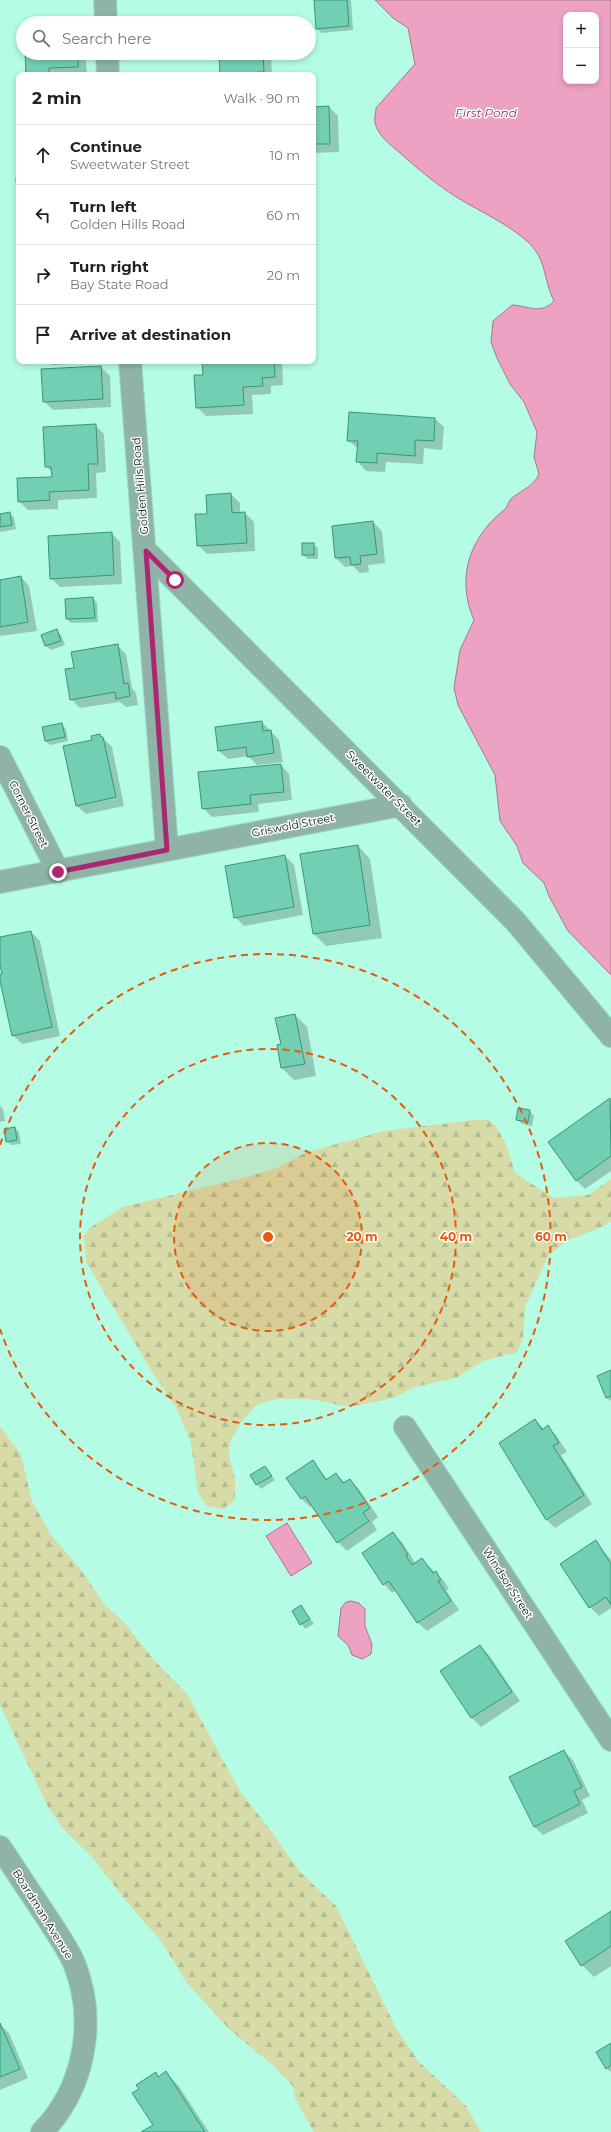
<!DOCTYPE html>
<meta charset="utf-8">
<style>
:root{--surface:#fff;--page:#f2f2f2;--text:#222;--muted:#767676;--line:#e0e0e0}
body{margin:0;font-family:Montserrat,sans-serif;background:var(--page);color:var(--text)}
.controls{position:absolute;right:12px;top:12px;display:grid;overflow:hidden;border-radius:8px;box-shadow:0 2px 6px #0003}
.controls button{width:36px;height:36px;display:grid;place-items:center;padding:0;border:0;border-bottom:1px solid var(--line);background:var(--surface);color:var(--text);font:20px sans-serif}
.stop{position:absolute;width:12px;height:12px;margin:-9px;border:3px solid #ab2770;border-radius:50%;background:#fff}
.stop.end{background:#ab2770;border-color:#fff;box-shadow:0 1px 4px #0008}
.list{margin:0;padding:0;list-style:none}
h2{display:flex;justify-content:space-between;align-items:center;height:52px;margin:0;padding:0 16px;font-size:17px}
h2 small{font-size:13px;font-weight:400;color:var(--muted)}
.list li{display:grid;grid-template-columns:26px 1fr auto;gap:12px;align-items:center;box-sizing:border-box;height:60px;padding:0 16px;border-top:1px solid var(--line)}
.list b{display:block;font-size:15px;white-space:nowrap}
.list p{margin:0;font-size:13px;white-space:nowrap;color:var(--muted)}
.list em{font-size:13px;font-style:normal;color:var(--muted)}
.icon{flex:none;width:22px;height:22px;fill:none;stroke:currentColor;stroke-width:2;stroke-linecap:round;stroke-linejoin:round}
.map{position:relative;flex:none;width:611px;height:2132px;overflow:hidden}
.search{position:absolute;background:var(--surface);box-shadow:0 2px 6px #0003;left:16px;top:16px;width:300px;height:44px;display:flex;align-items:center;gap:10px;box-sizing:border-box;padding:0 14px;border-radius:22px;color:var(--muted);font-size:15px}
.panel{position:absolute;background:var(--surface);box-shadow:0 2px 6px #0003;left:16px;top:72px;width:300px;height:292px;border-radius:8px}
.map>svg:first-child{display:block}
.forest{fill:url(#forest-firs)}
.water{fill:#eda2c3;stroke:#a6788d;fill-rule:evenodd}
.shadow{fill:#0003}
.building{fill:#73cfb3;stroke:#35967c}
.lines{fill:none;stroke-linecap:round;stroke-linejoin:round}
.minor-casing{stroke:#97d7c2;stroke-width:24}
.minor{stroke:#8fb4a7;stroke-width:22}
.route{stroke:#ab2770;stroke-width:5}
.ring{fill:none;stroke:#e8590c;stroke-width:2;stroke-dasharray:7 5}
.labels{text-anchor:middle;stroke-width:3;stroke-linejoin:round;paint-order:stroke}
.street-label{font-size:11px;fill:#001710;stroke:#fff}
.water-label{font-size:12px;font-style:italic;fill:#89325e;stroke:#fff}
.centre{fill:#e8590c;stroke:#fff;stroke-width:2}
.ring-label{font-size:12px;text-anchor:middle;font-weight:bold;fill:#e8590c;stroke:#fff;stroke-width:3;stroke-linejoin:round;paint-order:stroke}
</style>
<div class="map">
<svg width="611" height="2132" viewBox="0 0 611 2132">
<defs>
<pattern id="forest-firs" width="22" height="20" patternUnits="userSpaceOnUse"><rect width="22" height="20" fill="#d7dba8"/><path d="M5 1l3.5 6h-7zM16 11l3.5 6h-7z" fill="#b7bb90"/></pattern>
</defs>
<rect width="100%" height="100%" fill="#b4fce4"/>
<g class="forest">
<path d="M473,1120h16l6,5 11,19 9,29 32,21 7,4 34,-3 23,-16v42l-7,5 -38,15 -18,15 -23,51 -2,31 -6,14 -34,9 -27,17 -41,9 -22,11 -33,7 -16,1 -34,-7h-33l-19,5 -17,18 -11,20 -1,14 6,22v22l-12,9 -16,-3 -9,-13 -7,-50 -16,-38 -21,-30 -68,-113 -2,-26 4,-7 35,-22 128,-31 26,-8 30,-16 77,-21z"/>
<path d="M0,1426l21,29 11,46 19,34 27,31 27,39 19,17 30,38 33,34 54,99 31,39 28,40 36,34 60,122 22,33 48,45 15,26h-167l-19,-34 -2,-12 -18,-19 -46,-38 -42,-46 -26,-42 -30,-34 -39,-50 -29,-28 -15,-22 -48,-102z"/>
</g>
<g class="water">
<path d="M375,0h236v975l-43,-44 -19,-35 -5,-13 -21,-20 -6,-17 -17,-25 -5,-46 -37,-70 -4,-17 6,-38 14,-30c-15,-34 -9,-69 16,-97 5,-6 11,-10 16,-15 2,-3 3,-8 6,-10 11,-9 21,-11 27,-24l-5,-17 3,-25 -13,-30 -14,-18 -13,-26 -6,-16 2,-21 19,-16c17,1 29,10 42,-4 -11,-22 -7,-42 -27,-60 -21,-18 -46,-29 -69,-43 -21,-13 -40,-29 -58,-45 -9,-8 -22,-17 -25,-30 -1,-5 1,-11 1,-15l39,-44 -7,-36 -15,-10zM566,15h30v66h-30z"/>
<path d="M287,1523l25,40 -21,13 -25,-40z"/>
<path d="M351,1601l8,2 6,6v17l7,18 -1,10 -9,5 -10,-4 -4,-10 -10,-9 3,-28 5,-6z"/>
</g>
<g class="shadow">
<path d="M315,0h36l2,30 -32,3 -4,-5z"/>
<path d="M26,53h59l2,22h-60z"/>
<path d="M220,53h51l1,22h-50z"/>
<path d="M329,107l9,9 1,36 -26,1v-45z"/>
<path d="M48,361h61v1l-57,3z"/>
<path d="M203,361h79l1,24 -12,1v8l-19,1 1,19 -47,2 -9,-9 7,-31z"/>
<path d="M101,367l9,9 1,31 -58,3 -9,-9z"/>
<path d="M435,419l9,8 -2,23 -18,-2 -1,16 -37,-2 -1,10 -19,-1 -8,-9v-13l-10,-9z"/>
<path d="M95,425l9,9 2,38 -10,1 1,25 -39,2v9l-30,1 -9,-9 34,-23 -1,-6 -6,-6z"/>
<path d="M231,494l9,9v11l5,-1 9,9 1,29 -48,3 -9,-9 10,-30z"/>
<path d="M10,513l4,5 2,11 -16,3v-17z"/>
<path d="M373,522l9,9 3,32 -17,2 1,7 -9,1 -7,-7 -8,1 -9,-9 -3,-31z"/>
<path d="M111,533l9,9 2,42 -62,3 -9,-9z"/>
<path d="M313,544l5,4v11h-10l-5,-4z"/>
<path d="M21,577l8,9 8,45 -37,5v-55z"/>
<path d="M93,598l4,5 1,19 -27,1 -4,-4z"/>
<path d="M56,630l5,5 4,10 -14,5 -5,-4 -4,-11z"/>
<path d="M117,645l9,9 6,34 4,5 2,12 -12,2 -6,-5 -40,6 -9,-9 4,-30z"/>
<path d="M262,722l17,18 4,22 -26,3 -9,-9 -20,3 -9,-8z"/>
<path d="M62,724l4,5 2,12 -18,4 -5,-4z"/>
<path d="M100,735l12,12 12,59 -38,8 -9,-8 16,-66z"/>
<path d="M281,765l8,9 3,26 -34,4 1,8 -47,5 -9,-9z"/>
<path d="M358,846l12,13 12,79 -56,8 -12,-12z"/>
<path d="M285,856l9,9 9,50 -59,11 -9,-9z"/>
<path d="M31,932l9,9 20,95 -38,8 -9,-9 -13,-58 3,-3 -3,-14v-17z"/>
<path d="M295,1015l12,12 9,49 -22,4 -12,-12v-23z"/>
<path d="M609,1099l2,2v70l-26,18 -8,-8 -28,-39z"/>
<path d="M0,1106l3,3 2,12 -5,1z"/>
<path d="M530,1111l4,5 -2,10 -10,-2 -5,-5z"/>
<path d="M15,1128l4,4 2,12 -10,1 -4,-4z"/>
<path d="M611,1371v30l-4,-3 -9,-22z"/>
<path d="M535,1420l9,9 3,-2 9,8 11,17 -6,3 31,49 -37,24 -9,-9z"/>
<path d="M313,1462l15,18 8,-6 9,9 5,-3 9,9 19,28 -6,5 5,8 -30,21 -9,-9 -25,-37 -3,2 -9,-9z"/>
<path d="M265,1467l10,13 -14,9 -4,-5z"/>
<path d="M393,1533l9,9 14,22 6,-4 22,21 5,8 -3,1 13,20 -32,21 -9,-8 -21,-33 -5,3 -8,-9z"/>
<path d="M596,1542l15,18v48l-12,8 -9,-9z"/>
<path d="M301,1606l13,18 -9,5 -12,-18z"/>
<path d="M480,1646l9,9 31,46 -39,26 -9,-9 -30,-46z"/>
<path d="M564,1752l9,8 17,36 -8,4 6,13 -45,22 -9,-9z"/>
<path d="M611,1913v53l-17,11 -12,-12z"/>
<path d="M0,2025l9,8 19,45 -28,12z"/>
<path d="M611,2044v28l-5,-4z"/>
<path d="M166,2073l12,12 31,47h-66l11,-7 -13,-36 15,-15 3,3z"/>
</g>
<g class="building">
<path d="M314,0h33l2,26 -33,3z"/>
<path d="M25,53h53v14l-29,1v7h-23z"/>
<path d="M219,53h44l1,19 -44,2z"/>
<path d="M329,106l1,38h-17v-37z"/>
<path d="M16,178h3v49z"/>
<path d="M202,361h72l1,16 -13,1 1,8 -20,1 1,18 -48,3 -2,-33h9z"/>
<path d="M101,366l2,33 -60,3 -2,-33z"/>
<path d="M349,412l86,6 -1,23 -19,-1v16l-38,-3v10l-21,-1 2,-21h-11z"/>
<path d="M96,424l2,40h-10l1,26 -40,2 1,8 -32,2 -1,-24 35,-1 -1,-10h-6l-2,-40z"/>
<path d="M231,493l1,20 13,-1 2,31 -50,3 -2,-32h12l-1,-19z"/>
<path d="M10,512l2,13 -12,2v-13z"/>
<path d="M373,521l4,33 -17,2 1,8 -10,1 -1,-8 -15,1 -3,-32z"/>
<path d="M112,532l2,43 -64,4 -2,-43z"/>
<rect x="302" y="543" width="12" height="12"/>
<path d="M21,576l7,46 -28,5v-47z"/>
<path d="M93,597l2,21 -29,1 -1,-20z"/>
<path d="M57,629l4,12 -16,5 -4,-11z"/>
<path d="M118,644l6,40 4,-1 2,13 -14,3 -1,-7 -45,8 -5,-31 9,-1 -3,-16z"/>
<path d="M262,721l1,10 8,-1 3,23 -27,4 -1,-10 -28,4 -3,-24z"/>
<path d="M62,723l3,14 -20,4 -3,-14z"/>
<path d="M100,734l1,3h2l13,60 -40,9 -13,-60 29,-6 -1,-4z"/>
<path d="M281,764l3,28 -34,3 1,9 -49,5 -4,-37z"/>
<path d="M358,845l12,80 -57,9 -13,-80z"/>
<path d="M285,855l9,52 -60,11 -9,-52z"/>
<path d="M31,931l21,96 -40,9 -12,-55v-7h2l-2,-9v-28z"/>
<path d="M295,1014l10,50 -24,4 -4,-23 4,-1 -6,-26z"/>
<path d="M610,1098l1,58 -35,25 -28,-39z"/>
<path d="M518,1108l12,2 -2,12 -12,-2z"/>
<path d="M15,1127l2,13 -11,2 -2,-13z"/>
<path d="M611,1370v26l-5,2 -9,-22z"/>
<path d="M535,1419l7,11 6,-5 11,18 -6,3 31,49 -38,25 -47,-77z"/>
<path d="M313,1460l13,20 10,-7 7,10 7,-4 20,29 -7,5 6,8 -32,22 -32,-47 -4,3 -15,-21z"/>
<path d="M265,1466l7,10 -16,9 -6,-10z"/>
<path d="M393,1532l15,23 -2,1 6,9 10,-7 11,15 3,-2 5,9 -3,1 13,20 -34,22 -28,-42 -6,4 -21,-32z"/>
<path d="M596,1540l15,24v41l-5,-8 -17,11 -29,-44z"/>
<path d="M301,1605l9,14 -10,6 -8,-14z"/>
<path d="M480,1645l32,47 -41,26 -31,-47z"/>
<path d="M564,1750l18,37 -8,4 6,13 -46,23 -25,-50z"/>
<path d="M611,1911v35l-30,20 -16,-25z"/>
<path d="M0,2023l20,46 -20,8z"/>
<path d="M611,2043v22l-5,4 -10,-17z"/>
<path d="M166,2071l39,61h-64l12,-7 -21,-32 7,-4 -3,-4 20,-13 2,5z"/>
</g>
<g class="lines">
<g class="minor-casing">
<g id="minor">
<path d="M105,0l1,23"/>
<path d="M107,53l1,22"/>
<path d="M130,361l37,488"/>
<path d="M146,551l369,370 96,115"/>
<path d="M0,757l58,114"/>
<path d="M0,882l401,-77"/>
<path d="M405,1427l206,313"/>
<path d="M0,1847c15,22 29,44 44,66 10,16 22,32 30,50 23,57 11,125 -32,169"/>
</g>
</g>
<use href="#minor" class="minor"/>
</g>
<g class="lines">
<path class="route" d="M58,872l109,-22 -21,-299 29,29"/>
</g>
<circle cx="268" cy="1237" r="94" fill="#e8590c" fill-opacity=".12"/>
<g class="ring">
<circle cx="268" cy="1237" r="94"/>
<circle cx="268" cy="1237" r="188"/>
<path d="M0 1145A283 283 0 1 1 0 1329"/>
</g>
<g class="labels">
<g class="street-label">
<text transform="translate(140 486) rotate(-95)" y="4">Golden Hills Road</text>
<text transform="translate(384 788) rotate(45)" y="4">Sweetwater Street</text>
<text transform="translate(29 814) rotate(63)" y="4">Corner Street</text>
<text transform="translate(293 825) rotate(-11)" y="4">Griswold Street</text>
<text transform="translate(508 1583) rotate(57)" y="4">Windsor Street</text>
<text transform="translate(43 1914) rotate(58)" y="4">Boardman Avenue</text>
</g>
<g class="water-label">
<text x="486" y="117">First Pond</text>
</g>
</g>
<circle cx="268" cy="1237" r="6" class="centre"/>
<g class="ring-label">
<text x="362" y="1241">20 m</text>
<text x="456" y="1241">40 m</text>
<text x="551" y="1241">60 m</text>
</g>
</svg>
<div class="controls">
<button>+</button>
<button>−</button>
</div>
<div class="stop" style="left:175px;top:580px"></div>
<div class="stop end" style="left:58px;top:872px"></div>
<div class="search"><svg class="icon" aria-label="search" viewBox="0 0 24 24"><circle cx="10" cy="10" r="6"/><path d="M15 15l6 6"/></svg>Search here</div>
<section class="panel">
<h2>2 min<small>Walk · 90 m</small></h2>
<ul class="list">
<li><svg class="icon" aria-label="ahead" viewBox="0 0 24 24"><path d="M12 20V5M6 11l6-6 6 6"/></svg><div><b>Continue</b><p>Sweetwater Street</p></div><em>10 m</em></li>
<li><svg class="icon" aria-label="left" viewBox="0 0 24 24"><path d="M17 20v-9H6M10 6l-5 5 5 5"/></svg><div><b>Turn left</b><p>Golden Hills Road</p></div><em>60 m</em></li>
<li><svg class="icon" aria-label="right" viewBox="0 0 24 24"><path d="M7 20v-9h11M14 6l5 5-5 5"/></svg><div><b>Turn right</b><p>Bay State Road</p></div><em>20 m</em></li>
<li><svg class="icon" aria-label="arrive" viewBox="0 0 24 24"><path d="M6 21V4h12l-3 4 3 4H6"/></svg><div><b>Arrive at destination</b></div></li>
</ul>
</section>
</div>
